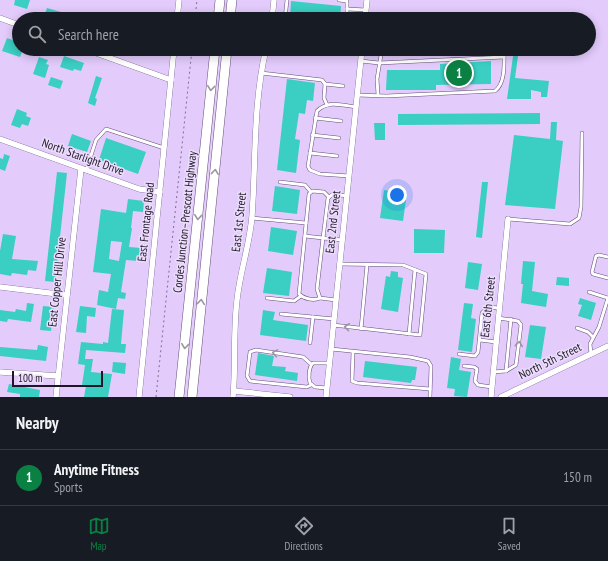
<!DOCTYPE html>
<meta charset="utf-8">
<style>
:root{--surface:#171b24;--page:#242831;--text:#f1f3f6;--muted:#9ea1a6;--line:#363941;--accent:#0b8043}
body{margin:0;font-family:"PT Sans Narrow",sans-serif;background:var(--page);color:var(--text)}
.scale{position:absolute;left:12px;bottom:10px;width:91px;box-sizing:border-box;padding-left:4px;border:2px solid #1f1728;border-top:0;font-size:11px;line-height:14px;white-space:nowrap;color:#1f1728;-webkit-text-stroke:3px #ebddfb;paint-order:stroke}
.you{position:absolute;left:397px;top:195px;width:14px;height:14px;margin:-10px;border:3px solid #fff;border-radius:50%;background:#1a73e8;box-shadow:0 0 0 6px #1a73e833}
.badge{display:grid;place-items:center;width:26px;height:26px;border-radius:50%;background:var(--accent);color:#fff;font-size:13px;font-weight:700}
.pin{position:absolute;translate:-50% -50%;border:2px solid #fff;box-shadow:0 1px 4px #0006}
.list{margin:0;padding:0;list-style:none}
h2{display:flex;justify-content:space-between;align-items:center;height:52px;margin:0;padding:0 16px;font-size:17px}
h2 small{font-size:13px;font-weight:400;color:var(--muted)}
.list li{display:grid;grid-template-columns:26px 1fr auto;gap:12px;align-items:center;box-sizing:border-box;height:56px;padding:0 16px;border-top:1px solid var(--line)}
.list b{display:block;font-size:15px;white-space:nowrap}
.list p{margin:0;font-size:13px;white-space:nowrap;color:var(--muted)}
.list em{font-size:13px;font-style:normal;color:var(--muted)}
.icon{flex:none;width:22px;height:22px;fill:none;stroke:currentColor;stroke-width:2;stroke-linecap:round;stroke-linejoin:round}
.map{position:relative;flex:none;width:608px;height:397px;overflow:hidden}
.search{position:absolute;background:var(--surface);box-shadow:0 2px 10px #0003;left:12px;right:12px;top:12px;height:44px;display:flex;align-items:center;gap:10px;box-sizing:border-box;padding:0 14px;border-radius:22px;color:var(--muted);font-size:15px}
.sheet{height:108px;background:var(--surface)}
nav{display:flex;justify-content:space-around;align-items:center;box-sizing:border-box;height:56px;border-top:1px solid var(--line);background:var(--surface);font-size:11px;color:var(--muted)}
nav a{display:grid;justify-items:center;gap:2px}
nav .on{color:var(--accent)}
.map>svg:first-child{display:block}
.building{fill:#3bcec2;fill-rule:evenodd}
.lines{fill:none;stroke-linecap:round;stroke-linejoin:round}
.lane-casing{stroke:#634e78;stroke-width:4}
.street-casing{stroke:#634e78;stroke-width:6}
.primary-casing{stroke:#634e78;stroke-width:10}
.path{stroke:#7e6e8f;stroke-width:1;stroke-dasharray:2 3;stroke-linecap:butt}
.lane{stroke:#fff;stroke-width:3}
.street{stroke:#fff;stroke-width:5.5}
.primary{stroke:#fff;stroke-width:9}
.oneway{stroke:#9a979e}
.labels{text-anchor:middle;stroke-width:3;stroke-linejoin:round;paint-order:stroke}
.street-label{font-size:12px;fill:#1f1728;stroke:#ebddfb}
</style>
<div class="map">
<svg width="608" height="397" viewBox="0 0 608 397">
<rect width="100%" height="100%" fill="#e3cbfc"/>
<g class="building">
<path d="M15,0h15l-3,9 -13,-4z"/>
<path d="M291,1l50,5 -1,13h-50z"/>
<path d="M47,8l14,4 -3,7 -14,-3z"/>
<path d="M517,12h51v5l-51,1z"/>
<path d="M7,38l12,4v7h4l-3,8 -18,-6z"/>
<path d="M514,49h5l-4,29 34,3 -2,16h-6v-5l-10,-2v9h-24z"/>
<path d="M64,56l20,7 -3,8 -7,-2 -1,2 -13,-4z"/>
<path d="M39,57l9,3 -2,4 3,1 -4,13 -12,-4z"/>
<path d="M491,61v23l-55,1v5h-50l1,-20h53v-6z"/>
<path d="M96,76l6,2 -7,20 2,1 -2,7 -7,-3z"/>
<path d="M51,77l12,4 -3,8 -12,-4z"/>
<path d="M287,79l28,4 -2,18 -6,-1 -2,14 -6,-1 -4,26 5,1 -4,33 -19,-3z"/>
<path d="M17,109l10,4 -1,3 5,2 -3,8 -6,-2 -2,4 -9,-3z"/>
<path d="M540,113v11l-142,1v-11z"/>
<path d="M551,122h6l-1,18 7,1 -8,68 -50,-4 9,-70 36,4z"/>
<path d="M374,123h11v17h-10z"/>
<path d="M72,134l19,7 -4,11 -19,-6z"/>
<path d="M106,138l40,14 -8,22 -39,-14z"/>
<path d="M4,154l6,2 -5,15 -5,-2v-11l3,1z"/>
<path d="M57,172l10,1 -12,109 -10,-1z"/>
<path d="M482,182h6l-6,56 -6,-1z"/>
<path d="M275,186l25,4 -3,24 -25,-3z"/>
<path d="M384,190l23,3 -4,28 -23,-3z"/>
<path d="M128,199l16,2 -1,11 -10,-1 -2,17h1l-3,19 12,1 -2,13 -13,-1 -5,32 5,1 -1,6 -7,-1 -2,11 -19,-4 2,-15 9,2 3,-18 -18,-2 8,-63 25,4zM111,241l11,1 -3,19 -10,-2z"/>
<path d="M271,227l26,4 -4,24 -25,-4z"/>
<path d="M414,229l31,1 -1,23h-30z"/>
<path d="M3,234l13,2 -4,23 26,2 -2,10 -8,-1 -1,5 -15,-2 -1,3 -11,-2v-23z"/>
<path d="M523,261l12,1 -3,29 16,3 -2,13 -25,-4 2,-19h-2z"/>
<path d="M468,262l14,2 -4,26 -13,-2z"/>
<path d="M267,268l25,4 -3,24 -26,-3z"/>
<path d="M391,271l7,1v5l5,1 -5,34 -17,-3 5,-33 4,1z"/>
<path d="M557,277l12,1v8l-13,-1z"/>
<path d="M580,298l16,5 -5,17 -13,-4 4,-11 -4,-1z"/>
<path d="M27,303l7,1 -3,18 -23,-3 -1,3 -7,-1v-11l15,2 1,-3 10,2z"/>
<path d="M464,303l9,1 -2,14 5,1 -4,33 -14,-2z"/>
<path d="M43,306l11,1 -3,24 -11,-1z"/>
<path d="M80,306l16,2 -1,9 -8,-1 -1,17 -10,-1z"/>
<path d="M112,309l12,1 -3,34h5l-1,9 -39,-3 -1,9h8l-2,13 21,2 -4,23h-24l2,-11 -4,-1 3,-20 -7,-1 3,-22 22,2v-2l5,1z"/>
<path d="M263,310l12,2 -2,8 35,5 -2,16 -46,-6z"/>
<path d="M530,325l16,2 -5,32 -16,-2z"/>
<path d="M38,345l10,2 -2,14 -46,-5v-9l37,3z"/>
<path d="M258,353l16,3 -2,10 14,1 -1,4 13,2 -1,8 -42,-6z"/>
<path d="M451,357l10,2 -2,11 12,2 -4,25 -13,-1 1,-7 -8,-1z"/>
<path d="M365,361l52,6 -2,13h-3l-1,3 -48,-6z"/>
<path d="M113,362l13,1 -1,11 -13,-2z"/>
<path d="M9,384l31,6 -1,7h-19v-3l-13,-2z"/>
</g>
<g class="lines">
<g class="lane-casing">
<g id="lane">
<path d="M339,0l8,1v12l2,6"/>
<path d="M347,9l19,1"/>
<path d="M285,19l2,-19"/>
<path d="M361,61l18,2 125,-6"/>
<path d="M261,73l61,7 3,4 -1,14 3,7"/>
<path d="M325,84l18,2"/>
<path d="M357,95l29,1 109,-5c11,-8 9,-29 9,-42"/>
<path d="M378,95l-1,-16 5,-30"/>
<path d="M315,118l26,3"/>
<path d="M312,135l27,3"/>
<path d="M310,153l27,3"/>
<path d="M86,171l10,-31 10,-11 58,19"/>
<path d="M349,176l-29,-2 -10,-4 -2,-4 9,-55c11,-11 25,-6 39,-4"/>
<path d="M280,182l25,3 6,7"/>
<path d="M252,218l54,5"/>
<path d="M508,219l62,5 9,-6 2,-11 1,-74"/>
<path d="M305,236l18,2 5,-40 5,-4 14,2"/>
<path d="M608,257l-9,-2 -3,1 -4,16 1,2 15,4"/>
<path d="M589,292l19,6"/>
<path d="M267,298l27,3 7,-5"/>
<path d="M320,298c-6,3 -16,1 -21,-4l10,-100 3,-3 12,1 5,5"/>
<path d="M336,300l-16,-2 -3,-9 6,-51 19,2"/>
<path d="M281,314l53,5"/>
<path d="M333,325l87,10 6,-61 -23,-9 -63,-1"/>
<path d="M577,328l11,4 5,5"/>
<path d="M361,329l6,-64"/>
<path d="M409,334l6,-64"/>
<path d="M480,340l16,2"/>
<path d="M310,343l3,-26"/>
<path d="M331,349l79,8 18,4 3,5 -1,31"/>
<path d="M353,352l-1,29 5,2 73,6"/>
<path d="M459,354l16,2 3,-4 4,-39 6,-6 11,1"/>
<path d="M591,354l-1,-10 9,-17 9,-29"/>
<path d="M464,366l10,1 3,2 -2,12 3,4 14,2"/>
<path d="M506,371l5,-52"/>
<path d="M493,372l13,-1 10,-6 5,-40 -3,-4 -20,-3"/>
<path d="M311,385l-4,2 -57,-6 -3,-5 3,-24 6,-2 47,7 8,7"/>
<path d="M327,388l-12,-1 -5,-4c-2,-6 -1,-16 3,-20h16"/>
</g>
</g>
<g class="street-casing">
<g id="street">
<path d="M0,18l19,7"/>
<path d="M177,19l2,-19"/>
<path d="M272,19l2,-19"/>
<path d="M365,19l2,-19"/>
<path d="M85,49l86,31"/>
<path d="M0,139l139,50 21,3"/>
<path d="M0,287l66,8"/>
<path d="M0,372l58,4"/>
<path d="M234,391l56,6"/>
<path d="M56,397l25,-228"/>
<path d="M139,397l35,-348"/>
<path d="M233,397c3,-32 0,-65 4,-97 3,-29 13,-56 15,-84 4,-56 1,-112 14,-167"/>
<path d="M326,397l36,-348"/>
<path d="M491,397l17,-178"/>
<path d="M501,397l107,-51"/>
</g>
</g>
<g class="primary-casing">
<g id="primary">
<path d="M218,19l2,-19"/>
<path d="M230,19l2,-19"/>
<path d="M179,397l36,-348"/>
<path d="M192,397l35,-348"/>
</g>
</g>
<g class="path">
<path d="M195,19l2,-19"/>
<path d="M156,397l36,-348"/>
</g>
<use href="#lane" class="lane"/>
<use href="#street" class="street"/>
<use href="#primary" class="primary"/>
</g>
<defs><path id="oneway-chevron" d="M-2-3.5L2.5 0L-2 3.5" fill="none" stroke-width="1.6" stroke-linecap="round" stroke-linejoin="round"/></defs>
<g class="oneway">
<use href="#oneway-chevron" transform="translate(211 88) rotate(96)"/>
<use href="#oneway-chevron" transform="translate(215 172) rotate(-84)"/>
<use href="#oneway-chevron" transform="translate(198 217) rotate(96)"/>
<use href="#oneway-chevron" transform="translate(201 302) rotate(-84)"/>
<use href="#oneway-chevron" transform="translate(347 327) rotate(-173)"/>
<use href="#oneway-chevron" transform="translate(519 344) rotate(-84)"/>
<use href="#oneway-chevron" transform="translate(185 346) rotate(96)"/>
<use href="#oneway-chevron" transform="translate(275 353) rotate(-170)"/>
</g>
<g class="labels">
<g class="street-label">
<text transform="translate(83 157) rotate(20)" y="4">North Starlight Drive</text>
<text transform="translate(146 222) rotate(-84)" y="4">East Frontage Road</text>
<text transform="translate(185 222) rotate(-84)" y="4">Cordes Junction–Prescott Highway</text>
<text transform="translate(239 222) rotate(-84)" y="4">East 1st Street</text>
<text transform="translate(333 222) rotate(-84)" y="4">East 2nd Street</text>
<text transform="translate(57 282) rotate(-84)" y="4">East Copper Hill Drive</text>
<text transform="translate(488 307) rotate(-84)" y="4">East 6th Street</text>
<text transform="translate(550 361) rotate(-26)" y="4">North 5th Street</text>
</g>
</g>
</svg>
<div class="scale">100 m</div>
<div class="you"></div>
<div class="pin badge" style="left:459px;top:73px">1</div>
<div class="search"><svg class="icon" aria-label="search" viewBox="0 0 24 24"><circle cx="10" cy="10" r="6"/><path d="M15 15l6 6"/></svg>Search here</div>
</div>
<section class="sheet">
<h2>Nearby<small></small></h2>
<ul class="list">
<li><span class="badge">1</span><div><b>Anytime Fitness</b><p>Sports</p></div><em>150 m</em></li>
</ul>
</section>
<nav>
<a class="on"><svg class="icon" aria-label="map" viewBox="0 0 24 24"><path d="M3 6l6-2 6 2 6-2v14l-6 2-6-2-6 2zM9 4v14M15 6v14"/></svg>Map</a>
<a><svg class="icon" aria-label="directions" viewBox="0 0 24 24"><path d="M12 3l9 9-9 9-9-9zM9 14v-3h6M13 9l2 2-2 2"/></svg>Directions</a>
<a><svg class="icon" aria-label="saved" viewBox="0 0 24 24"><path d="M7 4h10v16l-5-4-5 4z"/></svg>Saved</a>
</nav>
